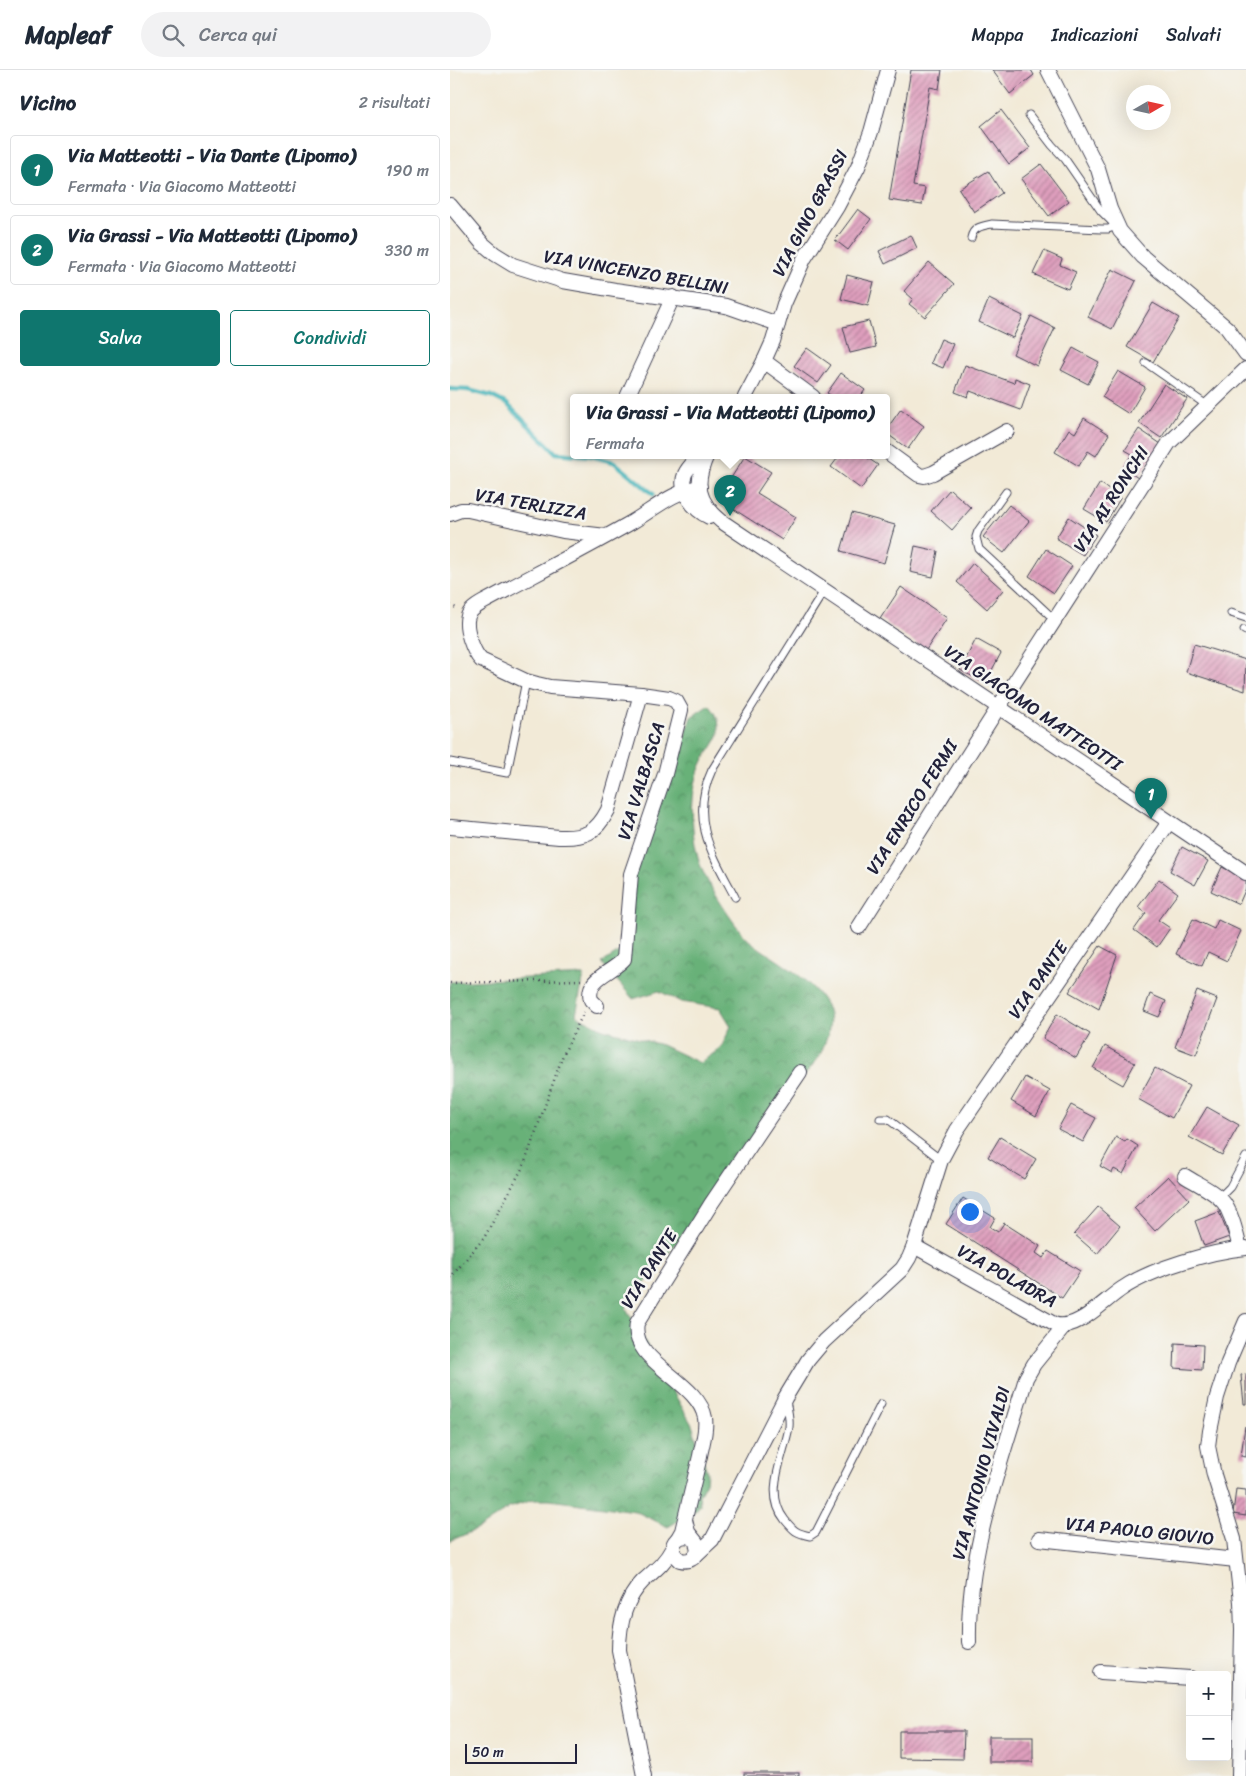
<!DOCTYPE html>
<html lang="it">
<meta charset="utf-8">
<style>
:root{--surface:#fff;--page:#f2f2f3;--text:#1f2937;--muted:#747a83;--line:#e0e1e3;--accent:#0f766e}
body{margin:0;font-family:Sriracha,sans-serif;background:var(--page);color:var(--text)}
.controls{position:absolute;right:15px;bottom:15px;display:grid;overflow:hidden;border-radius:5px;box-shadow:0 5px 20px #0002}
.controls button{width:45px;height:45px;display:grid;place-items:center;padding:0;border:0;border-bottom:1px solid var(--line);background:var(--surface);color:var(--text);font:25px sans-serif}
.compass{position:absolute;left:676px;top:15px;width:45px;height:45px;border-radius:50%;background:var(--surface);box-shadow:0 5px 20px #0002;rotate:81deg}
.scale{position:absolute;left:15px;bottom:12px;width:112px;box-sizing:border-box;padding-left:5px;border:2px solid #22223b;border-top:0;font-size:14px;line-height:18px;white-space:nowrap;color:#22223b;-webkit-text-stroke:4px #f6f6f2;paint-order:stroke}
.you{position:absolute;left:519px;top:1141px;width:18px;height:18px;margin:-12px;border:4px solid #fff;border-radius:50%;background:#1a73e8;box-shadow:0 0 0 8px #1a73e833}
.badge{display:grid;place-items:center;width:32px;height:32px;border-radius:50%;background:var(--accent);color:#fff;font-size:16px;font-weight:700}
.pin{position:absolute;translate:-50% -41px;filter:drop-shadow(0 1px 2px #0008)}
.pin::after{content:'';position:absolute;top:26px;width:18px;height:15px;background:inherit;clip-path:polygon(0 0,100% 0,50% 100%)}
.popup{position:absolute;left:120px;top:324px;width:320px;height:65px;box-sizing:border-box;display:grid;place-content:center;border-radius:5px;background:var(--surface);filter:drop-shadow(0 1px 4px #0005);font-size:16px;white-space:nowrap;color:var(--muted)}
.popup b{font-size:19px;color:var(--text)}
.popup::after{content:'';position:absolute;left:50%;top:100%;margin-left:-10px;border:10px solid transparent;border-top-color:var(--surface)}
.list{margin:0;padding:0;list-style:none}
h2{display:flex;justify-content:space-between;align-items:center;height:65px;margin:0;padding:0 20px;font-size:21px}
h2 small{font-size:16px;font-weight:400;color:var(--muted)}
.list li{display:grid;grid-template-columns:32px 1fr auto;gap:15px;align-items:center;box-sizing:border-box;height:70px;margin:0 10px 10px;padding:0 10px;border:1px solid var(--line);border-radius:5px}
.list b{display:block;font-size:19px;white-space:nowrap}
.list p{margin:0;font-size:16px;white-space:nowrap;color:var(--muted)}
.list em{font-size:16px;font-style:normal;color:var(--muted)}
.actions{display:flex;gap:10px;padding:15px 20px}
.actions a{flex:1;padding:11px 0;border:1px solid var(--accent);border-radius:5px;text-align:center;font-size:18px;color:var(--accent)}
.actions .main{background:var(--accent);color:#fff}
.icon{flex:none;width:28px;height:28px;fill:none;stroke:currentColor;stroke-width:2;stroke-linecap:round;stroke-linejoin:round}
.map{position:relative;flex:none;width:796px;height:1706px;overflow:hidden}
header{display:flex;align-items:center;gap:30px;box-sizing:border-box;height:70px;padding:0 25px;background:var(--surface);border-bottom:1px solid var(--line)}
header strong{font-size:24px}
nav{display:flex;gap:28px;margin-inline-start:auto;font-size:18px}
.search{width:350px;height:45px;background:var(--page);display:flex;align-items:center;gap:12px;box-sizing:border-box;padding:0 18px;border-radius:28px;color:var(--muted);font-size:19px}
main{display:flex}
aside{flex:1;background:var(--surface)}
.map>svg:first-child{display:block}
.forest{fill:url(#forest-crowns);stroke:#456a5a}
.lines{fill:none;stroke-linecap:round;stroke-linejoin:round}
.stream{stroke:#41b2b8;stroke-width:4.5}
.building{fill:url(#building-hatch)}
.service-casing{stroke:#414052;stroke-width:9}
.minor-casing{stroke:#414052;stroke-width:16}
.path{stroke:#414052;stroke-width:2.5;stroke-dasharray:1 4;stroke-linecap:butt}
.service{stroke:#fff;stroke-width:7}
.minor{stroke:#fff;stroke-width:14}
.labels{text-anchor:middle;stroke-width:5;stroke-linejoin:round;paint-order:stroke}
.street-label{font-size:18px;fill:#22223b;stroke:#f6f6f2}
</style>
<header>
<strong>Mapleaf</strong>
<div class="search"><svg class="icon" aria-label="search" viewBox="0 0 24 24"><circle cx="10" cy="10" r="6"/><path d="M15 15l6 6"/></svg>Cerca qui</div>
<nav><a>Mappa</a><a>Indicazioni</a><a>Salvati</a></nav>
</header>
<main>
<aside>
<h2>Vicino<small>2 risultati</small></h2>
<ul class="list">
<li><span class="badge">1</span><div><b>Via Matteotti - Via Dante (Lipomo)</b><p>Fermata · Via Giacomo Matteotti</p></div><em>190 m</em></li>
<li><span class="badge">2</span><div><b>Via Grassi - Via Matteotti (Lipomo)</b><p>Fermata · Via Giacomo Matteotti</p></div><em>330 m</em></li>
</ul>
<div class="actions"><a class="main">Salva</a><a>Condividi</a></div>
</aside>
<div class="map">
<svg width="796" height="1706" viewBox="0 0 796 1706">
<defs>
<pattern id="forest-crowns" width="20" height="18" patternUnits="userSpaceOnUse" patternTransform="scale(1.25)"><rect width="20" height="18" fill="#68b178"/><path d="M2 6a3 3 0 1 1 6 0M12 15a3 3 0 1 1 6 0" fill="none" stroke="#559064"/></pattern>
<pattern id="building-hatch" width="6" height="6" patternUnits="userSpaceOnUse" patternTransform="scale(1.25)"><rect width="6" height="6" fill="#df9fbd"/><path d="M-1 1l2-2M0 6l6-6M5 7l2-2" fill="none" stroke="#b4819b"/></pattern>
</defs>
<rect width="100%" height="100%" fill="#f6f6f2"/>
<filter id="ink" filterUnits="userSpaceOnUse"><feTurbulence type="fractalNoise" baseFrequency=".02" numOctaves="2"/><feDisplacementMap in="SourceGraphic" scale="10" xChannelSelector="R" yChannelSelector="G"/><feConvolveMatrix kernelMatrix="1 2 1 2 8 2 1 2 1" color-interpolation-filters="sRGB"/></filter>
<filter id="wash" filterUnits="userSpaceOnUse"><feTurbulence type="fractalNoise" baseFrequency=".0096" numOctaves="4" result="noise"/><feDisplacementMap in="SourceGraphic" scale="20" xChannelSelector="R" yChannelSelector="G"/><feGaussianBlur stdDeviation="1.12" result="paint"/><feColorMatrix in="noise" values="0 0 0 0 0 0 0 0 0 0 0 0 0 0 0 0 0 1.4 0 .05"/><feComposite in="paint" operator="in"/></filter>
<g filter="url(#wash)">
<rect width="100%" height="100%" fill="#f2ead7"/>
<path class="forest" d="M259,635c8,9 10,14 10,27 -1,9 -14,23 -18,33 -13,29 -11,82 4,111 9,17 30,52 45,65 25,21 87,48 79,88 -1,9 -6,17 -8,25l-195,254 66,117 15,47 -1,10 -7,13 1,10 -4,5 -28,17 -33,-16 -86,-11h-16l-24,8 -27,19 -32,14v-559l134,-7 -8,40 27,14 59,16 38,18 21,-15 10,-22 -11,-18 -39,-6 -22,-11 -26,8 -31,-36 26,-17 3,-61 44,-129 8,-14 8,-25z"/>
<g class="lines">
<path class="stream" d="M0,319l18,1 23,6 16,8 49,49 35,3 23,6 39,32"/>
</g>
<g id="blocks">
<g class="building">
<path d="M461,0h31l-3,19 -9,-2 -17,99 12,2 -3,17 -33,-5z"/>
<path d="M542,0h39l3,5 -24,19z"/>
<path d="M551,40l29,38 -21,16 -28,-38z"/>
<path d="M591,94l28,37 -20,15 -28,-37z"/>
<path d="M538,101l14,22 -28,19 -15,-23z"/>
<path d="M408,139l13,10 -23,31 -13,-10z"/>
<path d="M461,165l6,13 -32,16 -6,-13z"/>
<path d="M594,181l18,8 -2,6 16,7 -8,17 -35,-15z"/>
<path d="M479,192l25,22 -29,33 -16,-13 4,-5 -9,-8z"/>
<path d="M662,199l24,12 -24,48 -24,-12z"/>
<path d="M397,205l27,7 -6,24 -27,-7z"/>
<path d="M539,229l34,17 -10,22 -34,-16z"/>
<path d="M703,233l26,15 -26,44 -26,-15z"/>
<path d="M581,246l24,12 -18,38 -24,-12z"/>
<path d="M419,251l7,26 -26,6 -7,-26z"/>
<path d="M491,269l12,5 -10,24 -12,-5z"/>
<path d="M357,278l24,17 -13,18 -24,-17z"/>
<path d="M623,278l26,14 -11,22 -27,-14z"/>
<path d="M515,295l49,18 1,-5 15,6 -9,26 -51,-19 -2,6 -13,-5z"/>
<path d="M668,301l27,16 -16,27 -27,-17z"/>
<path d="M391,303l24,17 -5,7h-27l-6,-4z"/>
<path d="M714,314l23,15 -26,39 -22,-15z"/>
<path d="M451,339l23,17 -16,23 -22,-16v-3z"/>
<path d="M634,348l25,16 -13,22 -8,-5 -9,15 -24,-14 14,-23 6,4z"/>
<path d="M689,359l22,15 -23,34 -15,-10 9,-14 -7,-4z"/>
<path d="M390,385h23l15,10 -17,24 -30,-22z"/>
<path d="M295,386l26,16 -14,21 39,24 -14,23 -50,-32 8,-14 -14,-8z"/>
<path d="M650,413l21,14 -15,25 -22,-13z"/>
<path d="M500,419l21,19 -19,22 -21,-19z"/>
<path d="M559,435l20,16 -25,32 -21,-16z"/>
<path d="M402,443l43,12 -11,38 -43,-12z"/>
<path d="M619,447l27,18 -13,20 -27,-17z"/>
<path d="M465,476l23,5 -5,26 -23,-5z"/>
<path d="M596,479l26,17 -18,27 -25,-17z"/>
<path d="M523,493l30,27 -16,19 -30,-27z"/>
<path d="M451,517l46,31 -21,32 -46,-31z"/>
<path d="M526,569l25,14 -16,30 -25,-13z"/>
<path d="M744,574l52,16 -1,31 -59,-19z"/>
<path d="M732,777l26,14 -13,24 -25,-14z"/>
<path d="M772,797l24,12v9l-7,16 -28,-13z"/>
<path d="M709,809l19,14 -20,27 12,8 -13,19 -23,-17 12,-17 -8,-6z"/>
<path d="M743,849l21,10 4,-9 23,11 -14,30 -19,-9 -6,14 -26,-12z"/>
<path d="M650,876l17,9 -18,54 -30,-17z"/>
<path d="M747,921l20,8 -21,56 -21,-8z"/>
<path d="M700,924l16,7 -7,16 -15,-6z"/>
<path d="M607,944l33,20 -14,24 -33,-20z"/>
<path d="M655,976l30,17 -12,22 -30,-17z"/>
<path d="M705,998l34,18 -17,32 -34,-19z"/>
<path d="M575,1007l25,14 -14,25 -25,-15z"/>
<path d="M621,1035l25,13 -13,24 -25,-13z"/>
<path d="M757,1037l32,18 -17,30 -33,-18z"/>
<path d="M550,1067l36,22 -12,20 -36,-22z"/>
<path d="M666,1067l9,5 2,-3 11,7 -15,28 -9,-5 -2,4 -12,-7z"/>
<path d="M718,1106l21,23 -34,32 -21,-23z"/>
<path d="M513,1128l32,20 -5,9 8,5 6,-9 36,23 -4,7 7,5 5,-7 32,20 -18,27 -116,-74z"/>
<path d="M648,1137l22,19 -23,28 -23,-20z"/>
<path d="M769,1142l10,25 -25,9 -9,-25z"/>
<path d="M725,1273l28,2 -1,25 -28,-2z"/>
<path d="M796,1304v30h-2l-3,-29z"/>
<path d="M795,1356l1,1v30l-5,-1z"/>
<path d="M786,1419l10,1v26l-13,-2z"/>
<path d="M449,1661h65l-1,28 -64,-1z"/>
<rect x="539" y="1666" width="44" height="26"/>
<rect x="294" y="1703" width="55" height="3"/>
</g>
</g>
</g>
<g filter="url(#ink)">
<use href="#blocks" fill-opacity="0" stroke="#414052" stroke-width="1"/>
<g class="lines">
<g class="service-casing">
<g id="service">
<path d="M579,45l23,30 13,14 36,52 12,12"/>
<path d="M521,168c2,-11 11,-12 21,-14l109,5h7l9,-3"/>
<path d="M696,293l62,43"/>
<path d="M556,422l-28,39 -2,6 3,12 76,71"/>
<path d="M781,543l15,5"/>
<path d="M794,560l2,1"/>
<path d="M0,692l57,11 19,-92"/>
<path d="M285,827c-23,-43 -46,-78 -23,-127l112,-179"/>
<path d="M430,1049h8l53,41"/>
<path d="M769,1128l11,-11 16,-30"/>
<path d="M336,1331c2,9 4,17 3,26 -5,30 -26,66 -4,93 9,11 11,13 25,16l6,-4 65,-128"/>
</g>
</g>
<g class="minor-casing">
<g id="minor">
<path d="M598,0l50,99 12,40 10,22 23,26 84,71 19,26"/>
<path d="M0,135l32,38 13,11 18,11 50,16 52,9 111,16 52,18"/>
<path d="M314,291l49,36"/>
<path d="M177,327l46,-100"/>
<path d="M295,327l19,-36 9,-20 11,-37 20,-45 33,-52 21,-40 13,-35 17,-62"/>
<path d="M436,381l33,24 5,1 9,-3 74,-42"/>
<path d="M250,385c-5,6 -12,12 -15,19 -7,17 9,36 24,43"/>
<path d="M257,385c-13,29 -10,46 14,66l525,352"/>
<path d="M0,444l11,-4h7l95,21 43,5"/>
<path d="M1,757l108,10c26,1 37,-4 49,-27l33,-116"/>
<path d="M409,857l139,-219 171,-265 77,-74"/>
<path d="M147,936l-6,-6c-6,-22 21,-27 33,-41l7,-85 34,-100 16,-64 -5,-9 -7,-3 -28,-4 -91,-7 -13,-3 -11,-3 -45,-21c-8,-8 -17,-33 -13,-44 2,-6 9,-10 14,-13 50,-27 101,-53 150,-81 22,-13 42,-31 68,-35"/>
<path d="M735,1106c12,8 30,15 39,27 9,13 12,31 16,45"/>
<path d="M464,1176l140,78c23,8 50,-24 69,-36 28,-19 89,-37 123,-40"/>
<path d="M235,1450l3,12 8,10 2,9c-3,8 -10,11 -18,9l-6,-6c-4,-12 5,-20 17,-17"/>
<path d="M228,1468l4,-7c6,-25 12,-50 18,-75 2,-12 7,-25 5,-38 -6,-37 -76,-56 -68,-95l74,-119 89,-132"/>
<path d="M589,1469l197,21"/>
<path d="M246,1485l16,-15 73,-142 23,-38 16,-19 78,-72 7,-11 5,-12 27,-86 16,-30 212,-308"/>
<path d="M519,1572c-2,-91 32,-178 57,-264l8,-14 30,-37"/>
<path d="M651,1602l89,6"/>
<path d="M194,1706l-25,-126c0,-24 6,-51 24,-69 11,-10 22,-18 29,-32"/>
<path d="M789,1706l3,-146 -1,-28 -7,-63 -20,-64 -6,-29 2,-15 7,-34 11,-34 18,-42"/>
</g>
</g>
<g class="path">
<path d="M0,535l6,3"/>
<path d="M0,913l131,-3"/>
<path d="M0,1208l34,-40 40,-73 39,-110 21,-43"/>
</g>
<use href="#service" class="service"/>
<use href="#minor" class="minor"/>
</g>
</g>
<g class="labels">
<g class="street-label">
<text transform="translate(360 143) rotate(-62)" y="6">VIA GINO GRASSI</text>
<text transform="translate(186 202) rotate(10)" y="6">VIA VINCENZO BELLINI</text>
<text transform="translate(661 429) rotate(-57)" y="6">VIA AI RONCHI</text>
<text transform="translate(81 434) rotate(10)" y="6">VIA TERLIZZA</text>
<text transform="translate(583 638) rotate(34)" y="6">VIA GIACOMO MATTEOTTI</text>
<text transform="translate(191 711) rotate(-73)" y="6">VIA VALBASCA</text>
<text transform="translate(462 737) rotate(-58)" y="6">VIA ENRICO FERMI</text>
<text transform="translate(588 910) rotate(-55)" y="6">VIA DANTE</text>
<text transform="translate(199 1199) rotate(-58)" y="6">VIA DANTE</text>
<text transform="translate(557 1206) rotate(29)" y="6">VIA POLADRA</text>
<text transform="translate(531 1403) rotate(-75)" y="6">VIA ANTONIO VIVALDI</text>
<text transform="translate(690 1461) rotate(6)" y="6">VIA PAOLO GIOVIO</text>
</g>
</g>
</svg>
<div class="controls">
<button>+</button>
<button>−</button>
</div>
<svg class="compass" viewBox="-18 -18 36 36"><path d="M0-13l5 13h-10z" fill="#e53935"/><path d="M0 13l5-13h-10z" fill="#747a83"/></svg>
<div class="scale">50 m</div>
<div class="you"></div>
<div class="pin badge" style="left:701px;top:749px">1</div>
<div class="pin badge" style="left:280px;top:446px">2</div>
<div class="popup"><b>Via Grassi - Via Matteotti (Lipomo)</b>Fermata</div>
</div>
</main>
